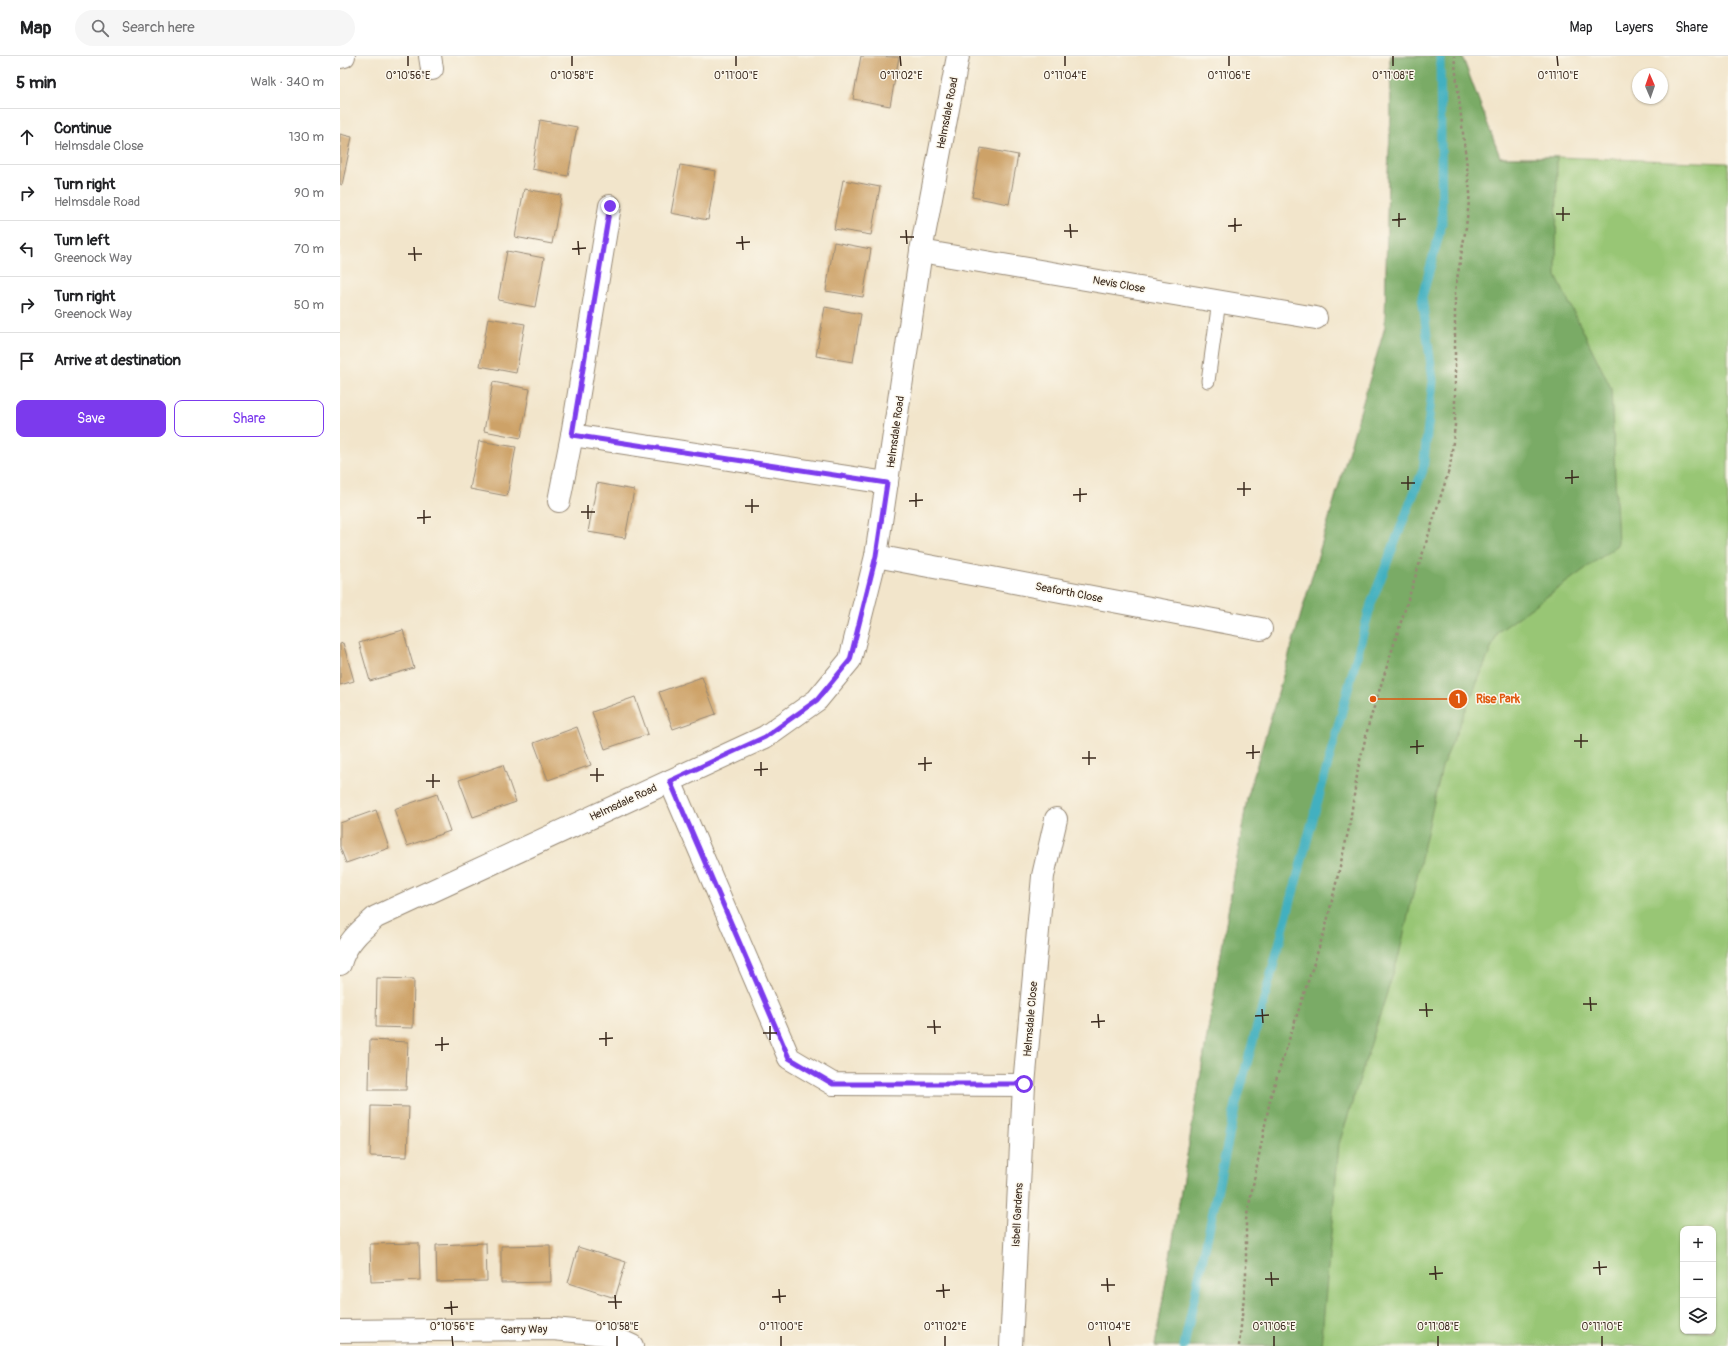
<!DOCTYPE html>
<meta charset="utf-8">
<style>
:root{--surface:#fff;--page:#f6f6f6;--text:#202124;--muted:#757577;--line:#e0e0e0;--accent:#7c3aed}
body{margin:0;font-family:Pangolin,sans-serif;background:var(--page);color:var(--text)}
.controls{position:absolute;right:12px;bottom:12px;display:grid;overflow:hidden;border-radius:8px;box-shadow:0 1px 3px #0004}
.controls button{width:36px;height:36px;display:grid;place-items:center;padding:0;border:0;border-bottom:1px solid var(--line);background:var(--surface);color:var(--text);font:20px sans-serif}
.compass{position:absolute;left:1292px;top:12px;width:36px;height:36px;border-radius:50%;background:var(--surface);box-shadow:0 1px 3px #0004;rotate:358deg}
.stop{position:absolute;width:12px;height:12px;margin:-9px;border:3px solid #7c3aed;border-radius:50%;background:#fff}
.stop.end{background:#7c3aed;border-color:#fff;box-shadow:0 1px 4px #0008}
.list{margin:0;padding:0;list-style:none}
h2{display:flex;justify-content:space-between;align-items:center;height:52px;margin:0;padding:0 16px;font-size:17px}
h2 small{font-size:13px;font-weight:400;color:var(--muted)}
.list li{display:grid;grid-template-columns:26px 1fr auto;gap:12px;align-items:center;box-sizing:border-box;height:56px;padding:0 16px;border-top:1px solid var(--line)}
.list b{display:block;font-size:15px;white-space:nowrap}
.list p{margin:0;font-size:13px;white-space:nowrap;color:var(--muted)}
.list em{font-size:13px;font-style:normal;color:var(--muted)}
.actions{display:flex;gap:8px;padding:12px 16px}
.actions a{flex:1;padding:9px 0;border:1px solid var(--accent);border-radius:8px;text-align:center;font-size:14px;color:var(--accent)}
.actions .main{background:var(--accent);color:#fff}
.icon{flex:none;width:22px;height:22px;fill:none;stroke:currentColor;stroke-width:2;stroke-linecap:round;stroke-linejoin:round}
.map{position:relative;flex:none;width:1388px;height:1290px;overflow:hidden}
header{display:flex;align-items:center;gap:24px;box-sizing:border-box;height:56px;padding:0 20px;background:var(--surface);border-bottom:1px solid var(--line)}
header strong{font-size:19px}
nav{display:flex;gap:22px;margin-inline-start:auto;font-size:14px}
.search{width:280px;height:36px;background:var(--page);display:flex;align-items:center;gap:10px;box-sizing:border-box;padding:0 14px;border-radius:22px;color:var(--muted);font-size:15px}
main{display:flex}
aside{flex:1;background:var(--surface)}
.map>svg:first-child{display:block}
.green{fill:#98c674;stroke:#6a7849;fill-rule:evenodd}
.forest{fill:#7aab66;stroke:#5a6a42}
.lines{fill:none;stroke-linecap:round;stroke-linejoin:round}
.stream{stroke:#43b0c0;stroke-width:9}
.building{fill:#cda268}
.service-casing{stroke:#968874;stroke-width:15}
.minor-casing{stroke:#968874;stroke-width:24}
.path{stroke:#968874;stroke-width:2.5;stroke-dasharray:3 3;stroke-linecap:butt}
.service{stroke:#fff;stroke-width:13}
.minor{stroke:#fff;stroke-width:22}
.route{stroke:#7c3aed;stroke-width:5}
.ticks{fill:none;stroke:#3b2a1e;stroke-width:1.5}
.labels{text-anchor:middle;stroke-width:3;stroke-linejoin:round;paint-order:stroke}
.street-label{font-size:11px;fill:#3b2a1e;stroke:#fbf7ec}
.ticks-label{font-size:10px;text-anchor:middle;fill:#3b2a1e;stroke:#fbf7ec;stroke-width:3;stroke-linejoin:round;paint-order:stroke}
.leader{fill:none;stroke:#df570d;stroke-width:1.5}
.callout-dot{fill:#df570d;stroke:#fbf7ec;stroke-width:1.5}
.mark-label{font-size:12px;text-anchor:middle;font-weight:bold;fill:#fff}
.callout-label{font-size:12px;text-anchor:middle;font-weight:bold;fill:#df570d;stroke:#fbf7ec;stroke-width:3;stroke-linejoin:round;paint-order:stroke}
</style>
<header>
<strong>Map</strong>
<div class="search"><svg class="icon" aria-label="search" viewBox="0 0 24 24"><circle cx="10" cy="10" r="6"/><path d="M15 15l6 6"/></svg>Search here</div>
<nav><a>Map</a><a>Layers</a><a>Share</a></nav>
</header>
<main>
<aside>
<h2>5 min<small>Walk · 340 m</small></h2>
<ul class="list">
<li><svg class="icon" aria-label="ahead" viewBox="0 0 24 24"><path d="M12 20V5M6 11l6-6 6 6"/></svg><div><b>Continue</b><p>Helmsdale Close</p></div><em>130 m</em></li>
<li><svg class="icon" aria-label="right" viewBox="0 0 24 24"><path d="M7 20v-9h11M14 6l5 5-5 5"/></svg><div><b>Turn right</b><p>Helmsdale Road</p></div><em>90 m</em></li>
<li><svg class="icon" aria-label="left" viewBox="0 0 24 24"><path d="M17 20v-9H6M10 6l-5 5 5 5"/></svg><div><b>Turn left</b><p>Greenock Way</p></div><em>70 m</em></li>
<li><svg class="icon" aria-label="right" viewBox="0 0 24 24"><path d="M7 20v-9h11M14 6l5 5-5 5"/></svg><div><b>Turn right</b><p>Greenock Way</p></div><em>50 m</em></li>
<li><svg class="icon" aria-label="arrive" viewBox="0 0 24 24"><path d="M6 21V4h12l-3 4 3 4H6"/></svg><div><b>Arrive at destination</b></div></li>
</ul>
<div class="actions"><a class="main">Save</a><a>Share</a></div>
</aside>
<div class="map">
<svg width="1388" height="1290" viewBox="0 0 1388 1290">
<rect width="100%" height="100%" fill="#fbf7ec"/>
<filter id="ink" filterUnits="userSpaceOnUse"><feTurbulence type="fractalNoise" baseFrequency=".025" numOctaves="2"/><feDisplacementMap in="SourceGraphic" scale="8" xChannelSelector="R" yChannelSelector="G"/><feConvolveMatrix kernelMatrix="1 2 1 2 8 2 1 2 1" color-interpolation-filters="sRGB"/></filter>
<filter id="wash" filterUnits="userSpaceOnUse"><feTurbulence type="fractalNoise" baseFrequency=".012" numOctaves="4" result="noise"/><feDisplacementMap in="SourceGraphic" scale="16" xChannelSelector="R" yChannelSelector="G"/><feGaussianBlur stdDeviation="0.9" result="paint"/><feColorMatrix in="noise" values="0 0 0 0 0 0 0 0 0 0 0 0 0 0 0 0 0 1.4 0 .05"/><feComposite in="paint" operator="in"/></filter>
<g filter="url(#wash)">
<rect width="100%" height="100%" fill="#f2e5cb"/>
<path class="green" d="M1050,0h72l38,101h57l171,6v1183h-573l92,-547 138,-472 3,-154 3,-58zM1343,1173h30v102h-30z"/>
<path class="forest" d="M1050,0h72l38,101h57l-1,119 55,112 7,157 -120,87 -56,135 -43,188 -60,189 -18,202h-166l92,-547 138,-472 3,-154 3,-58z"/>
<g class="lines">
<path class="stream" d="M844,1290l52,-242 135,-500 52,-134 10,-89 -11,-84 20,-73 -2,-168"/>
</g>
<g id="blocks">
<g class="building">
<path d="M521,0l38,1 -9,49 -37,-7z"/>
<path d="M200,64l37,7 -9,49 -36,-7z"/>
<path d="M0,78l12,3 -10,48 -2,-1z"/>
<path d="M641,92l37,7 -9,49 -37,-7z"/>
<path d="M340,109l36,6 -8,49 -37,-7z"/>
<path d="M503,124l37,7 -9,48 -37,-6z"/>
<path d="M184,133l37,6 -9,49 -37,-7z"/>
<path d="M494,186l37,7 -8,48 -37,-6z"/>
<path d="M167,195l37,7 -9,49 -37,-7z"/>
<path d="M485,251l36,7 -8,48 -37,-6z"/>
<path d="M148,262l37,6 -9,49 -36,-7z"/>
<path d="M153,326l37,7 -9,49 -37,-7z"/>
<path d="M139,385l37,6 -9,49 -37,-7z"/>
<path d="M257,427l37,7 -9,48 -37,-6z"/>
<path d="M63,574l11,38 -44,13 -11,-38z"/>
<path d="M3,587l11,38 -14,4v-41z"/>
<path d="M362,621l14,37 -43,15 -14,-37z"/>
<path d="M295,641l13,37 -43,15 -13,-37z"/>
<path d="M237,671l14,38 -43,15 -14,-37z"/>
<path d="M163,709l13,37 -43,15 -14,-37z"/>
<path d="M97,738l13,37 -43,15 -13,-37z"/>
<path d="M36,754l13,38 -43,15 -6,-16v-24z"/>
<path d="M37,922l37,1 -1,49 -37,-1z"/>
<path d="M30,984l38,2 -2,48h-37z"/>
<path d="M31,1050l38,1 -2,50 -37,-1z"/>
<path d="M79,1187l1,37 -49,2 -1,-38z"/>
<path d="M146,1187l1,38 -50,1 -1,-37z"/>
<path d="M210,1189l1,37 -50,1v-37z"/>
<path d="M238,1191l48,15 -11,36 -47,-15z"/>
</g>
</g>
</g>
<g filter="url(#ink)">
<use href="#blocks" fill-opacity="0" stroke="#968874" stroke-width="1"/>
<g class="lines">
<g class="service-casing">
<path id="service" d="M868,325l11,-80"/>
</g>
<g class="minor-casing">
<g id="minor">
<path d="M90,0l2,13"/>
<path d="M0,1l4,-1"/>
<path d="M270,150l-38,229 315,48"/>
<path d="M581,195l395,67"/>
<path d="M219,445l13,-66"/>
<path d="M536,500l385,73"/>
<path d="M330,725l119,277 44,26 191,1 19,-209 13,-57"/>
<path d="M0,908c5,-20 20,-33 36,-47l389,-180 52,-37 33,-40 26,-104 45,-305 37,-195"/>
<path d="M0,1275l213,-2 53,5 26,12"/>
<path d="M671,1290l13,-261"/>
</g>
</g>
<path class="path" d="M899,1290l7,-70v-56l25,-125 55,-169 23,-98 9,-59 11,-46 81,-256 5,-42v-134l11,-64 4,-34 -16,-137"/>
<use href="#service" class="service"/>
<use href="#minor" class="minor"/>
</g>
</g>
<g class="lines" filter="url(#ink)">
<path class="route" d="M270,150l-38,229 315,48 -11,73 -26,104 -33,40 -52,37 -95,44 119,277 44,26h191"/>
</g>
<path class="ticks" d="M68,0v10M232,0v10M396,0v10M560,0l1,10M725,0v10M889,0v10M1053,0v10M1217,0l1,10M1223,151v14M1059,157v14M1216,158h14M895,162v14M1052,164l14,-1M730,168l1,14M888,170l14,-1M566,174l1,14M724,175h14M402,180l1,14M560,181h14M238,185l1,14M396,187l14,-1M74,191l1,14M232,193l14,-1M68,198h14M1232,414v14M1068,420v14M1225,422l14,-1M904,426v14M1061,427h14M740,432v14M897,433h14M576,437v14M733,439l14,-1M412,443v14M569,445l14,-1M248,449v14M405,450h14M84,454v14M241,456h14M77,462l14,-1M1241,678v14M1077,684v14M1234,685h14M913,689v14M1070,691l14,-1M749,695v14M906,697l14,-1M585,701v14M742,702h14M421,706v14M578,708l14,-1M257,712v14M414,714l14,-1M93,718v14M250,719h14M86,725h14M1250,941l1,14M1086,947l1,14M1243,948h14M922,953l1,14M1079,954h14M758,958l1,14M915,960l14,-1M594,964l1,14M751,966l14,-1M430,970v14M587,971h14M266,976v14M423,977h14M102,981v14M259,983l14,-1M95,989l14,-1M1259,1205l1,14M1095,1210l1,14M1253,1212l14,-1M931,1216l1,14M1089,1218l14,-1M767,1222l1,14M925,1223h14M603,1228l1,14M761,1229h14M439,1233l1,14M596,1235l14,-1M275,1239l1,14M432,1241l14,-1M111,1245l1,14M268,1246h14M104,1252l14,-1M112,1280l1,10M277,1280v10M441,1280v10M605,1280v10M769,1280l1,10M934,1280v10M1098,1280v10M1262,1280v10"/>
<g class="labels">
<g class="street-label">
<text transform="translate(607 57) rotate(-79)" y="4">Helmsdale Road</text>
<text transform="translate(779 228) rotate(10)" y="4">Nevis Close</text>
<text transform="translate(555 376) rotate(-82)" y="4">Helmsdale Road</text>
<text transform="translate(729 536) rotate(11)" y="4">Seaforth Close</text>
<text transform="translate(283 746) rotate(-25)" y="4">Helmsdale Road</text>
<text transform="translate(690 963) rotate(-85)" y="4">Helmsdale Close</text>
<text transform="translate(677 1159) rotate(-87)" y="4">Isbell Gardens</text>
<text transform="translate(184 1273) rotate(-1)" y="4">Garry Way</text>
</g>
</g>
<g class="ticks-label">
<text x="68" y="23">0°10'56"E</text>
<text x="232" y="23">0°10'58"E</text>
<text x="396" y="23">0°11'00"E</text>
<text x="561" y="23">0°11'02"E</text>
<text x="725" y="23">0°11'04"E</text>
<text x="889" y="23">0°11'06"E</text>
<text x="1053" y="23">0°11'08"E</text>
<text x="1218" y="23">0°11'10"E</text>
<text x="112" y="1274">0°10'56"E</text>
<text x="277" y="1274">0°10'58"E</text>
<text x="441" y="1274">0°11'00"E</text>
<text x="605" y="1274">0°11'02"E</text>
<text x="769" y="1274">0°11'04"E</text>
<text x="934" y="1274">0°11'06"E</text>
<text x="1098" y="1274">0°11'08"E</text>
<text x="1262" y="1274">0°11'10"E</text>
</g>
<path class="leader" d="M1033 643L1118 643"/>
<g class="callout-dot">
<circle cx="1033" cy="643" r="4"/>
<circle cx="1118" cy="643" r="10"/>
</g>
<g class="mark-label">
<text x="1118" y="647">1</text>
</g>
<g class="callout-label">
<text x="1158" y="647">Rise Park</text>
</g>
</svg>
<div class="controls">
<button>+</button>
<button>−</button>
<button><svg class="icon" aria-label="layers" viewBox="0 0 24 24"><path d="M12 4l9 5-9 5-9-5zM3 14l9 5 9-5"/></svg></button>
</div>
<svg class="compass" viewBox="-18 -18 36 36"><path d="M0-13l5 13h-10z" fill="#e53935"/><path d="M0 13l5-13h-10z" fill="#757577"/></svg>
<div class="stop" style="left:684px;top:1028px"></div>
<div class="stop end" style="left:270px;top:150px"></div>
</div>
</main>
